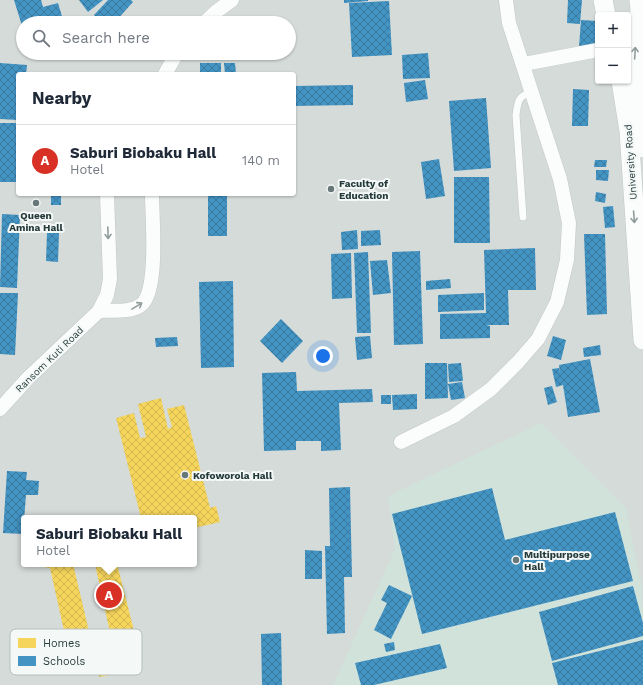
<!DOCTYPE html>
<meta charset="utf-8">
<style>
:root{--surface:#fff;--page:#f2f2f3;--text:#1f2937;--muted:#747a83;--line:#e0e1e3;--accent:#d93025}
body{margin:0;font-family:"Work Sans",sans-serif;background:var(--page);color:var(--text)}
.controls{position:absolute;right:12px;top:12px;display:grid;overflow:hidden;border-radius:4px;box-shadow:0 1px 3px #0004}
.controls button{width:36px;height:36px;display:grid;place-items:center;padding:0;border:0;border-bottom:1px solid var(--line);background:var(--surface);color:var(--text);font:20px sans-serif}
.you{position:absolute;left:323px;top:356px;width:14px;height:14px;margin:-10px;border:3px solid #fff;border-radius:50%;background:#1a73e8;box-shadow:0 0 0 6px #1a73e833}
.badge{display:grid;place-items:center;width:26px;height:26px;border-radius:50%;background:var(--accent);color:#fff;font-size:13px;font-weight:700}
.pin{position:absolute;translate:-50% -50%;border:2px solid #fff;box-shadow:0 1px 4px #0006}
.popup{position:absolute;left:21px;top:515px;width:176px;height:52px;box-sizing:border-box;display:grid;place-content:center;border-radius:4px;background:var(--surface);filter:drop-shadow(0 1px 3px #0005);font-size:13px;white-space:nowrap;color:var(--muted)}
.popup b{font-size:15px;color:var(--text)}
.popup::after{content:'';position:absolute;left:50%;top:100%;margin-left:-8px;border:8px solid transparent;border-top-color:var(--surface)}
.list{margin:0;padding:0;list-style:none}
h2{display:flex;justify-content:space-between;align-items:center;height:52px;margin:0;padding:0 16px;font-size:17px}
h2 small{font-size:13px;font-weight:400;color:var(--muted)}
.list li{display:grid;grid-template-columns:26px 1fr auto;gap:12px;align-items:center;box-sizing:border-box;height:72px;padding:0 16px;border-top:1px solid var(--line)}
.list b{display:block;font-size:15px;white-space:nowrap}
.list p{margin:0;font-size:13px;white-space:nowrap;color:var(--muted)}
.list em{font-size:13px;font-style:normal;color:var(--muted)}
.icon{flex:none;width:22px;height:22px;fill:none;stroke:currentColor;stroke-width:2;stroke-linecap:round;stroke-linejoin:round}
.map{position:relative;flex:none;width:643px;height:685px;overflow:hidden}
.search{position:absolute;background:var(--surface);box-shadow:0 1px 3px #0004;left:16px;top:16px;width:280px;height:44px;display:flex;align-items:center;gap:10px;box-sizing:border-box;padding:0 14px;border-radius:22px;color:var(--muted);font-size:15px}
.panel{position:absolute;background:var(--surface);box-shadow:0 1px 3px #0004;left:16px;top:72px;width:280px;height:124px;border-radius:4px}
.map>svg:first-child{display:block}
.built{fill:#d4dbd9;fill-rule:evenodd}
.pitch{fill:#d0e2da}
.homes{fill:url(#homes-cross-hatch)}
.schools{fill:url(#schools-cross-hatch)}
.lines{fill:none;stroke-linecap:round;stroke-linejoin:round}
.service-casing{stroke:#c2c7c6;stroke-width:8}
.minor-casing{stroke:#c2c7c6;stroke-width:15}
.secondary-casing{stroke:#c1c7c6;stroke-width:20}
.service{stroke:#fbfcfc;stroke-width:7}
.minor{stroke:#fbfcfc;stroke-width:14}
.secondary{stroke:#fbfcfc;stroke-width:19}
.oneway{stroke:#909c9c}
.poi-dot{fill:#687878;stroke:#f4f8f7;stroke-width:1.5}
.labels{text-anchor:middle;stroke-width:4;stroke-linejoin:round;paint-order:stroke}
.street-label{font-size:10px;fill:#253b3b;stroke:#f4f8f7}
.poi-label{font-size:10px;font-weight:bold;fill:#253b3b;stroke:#f4f8f7;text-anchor:start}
.key{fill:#f4f8f7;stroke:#b6bfbf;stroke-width:1}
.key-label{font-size:11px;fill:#253b3b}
</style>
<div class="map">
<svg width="643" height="685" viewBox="0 0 643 685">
<defs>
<pattern id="homes-cross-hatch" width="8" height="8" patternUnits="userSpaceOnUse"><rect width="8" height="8" fill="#f6d55c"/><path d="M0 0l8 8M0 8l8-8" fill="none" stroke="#d3b851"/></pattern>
<pattern id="schools-cross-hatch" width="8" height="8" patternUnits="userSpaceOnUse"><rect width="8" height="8" fill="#4393c3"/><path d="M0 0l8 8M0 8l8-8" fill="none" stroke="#3879a0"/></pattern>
</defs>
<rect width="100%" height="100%" fill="#e5eae9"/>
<path class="built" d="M0,0h643v685h-643zM598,15h30v66h-30zM23,23h266v30h-266zM18,74h276v120h-276zM24,518h170v46h-170z"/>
<path class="pitch" d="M541,423l85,85 17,86v91h-310l62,-136 -7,-53z"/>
<g class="homes">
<path d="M161,398l7,31 4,-2 -5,-18 17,-4 26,103 6,-2 4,16 -26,6v-10h-53l-25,-100 18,-5 6,25 6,-1 -8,-33z"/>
<path d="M42,564h31l19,80 19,-7 -16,-73h22l23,90 -16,6 -7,-22 -3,1 9,34 -24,4 -3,-13 -23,7 -23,-103 -7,-1z"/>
</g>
<g class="schools">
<path d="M14,0h27l2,7 15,-4 6,20h-41v6z"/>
<path d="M79,0h24l-15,12z"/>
<path d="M108,0h23l2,2 -19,21h-12l-8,-8z"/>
<path d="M344,0h24v1l-24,2z"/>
<path d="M568,0h14l-2,24 -13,-1z"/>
<path d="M389,1l3,54 -40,2 -3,-54z"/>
<path d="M581,20l17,1 -2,27 -17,-1z"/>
<path d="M428,53l2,25 -27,1 -1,-24z"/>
<path d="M0,63l27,2 -1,9h-8v46l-18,-1z"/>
<rect x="200" y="63" width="21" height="11"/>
<path d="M224,63h11l1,11h-11z"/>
<path d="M425,80l3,19 -22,3 -2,-19z"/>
<path d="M353,85v20l-59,1v-20z"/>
<path d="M573,89l16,1 -1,36h-16z"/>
<path d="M486,98l5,70 -37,3 -5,-70z"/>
<rect x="0" y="123" width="18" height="59"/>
<path d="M439,159l6,37 -19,3 -5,-37z"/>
<path d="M595,160h12l-1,7h-12z"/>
<path d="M596,170h13l-1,11 -12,-1z"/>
<path d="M454,177h35l1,66h-36z"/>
<path d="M596,192l10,2 -1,9 -10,-2z"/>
<rect x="51" y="194" width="10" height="11"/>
<rect x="208" y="194" width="19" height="42"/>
<path d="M613,206l2,21 -10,1 -2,-21z"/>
<path d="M2,214l18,1 -3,73 -17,-1z"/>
<path d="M357,230l1,19 -16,1 -1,-18z"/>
<path d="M380,230l1,15 -20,1v-15z"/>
<path d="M47,233h12l-1,29 -12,-1z"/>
<path d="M584,234h21l2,80 -20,1z"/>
<path d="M535,248l1,42h-28l1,35h-23l4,1v12l-50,1v-25l46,-1 -2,-63z"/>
<path d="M420,251l3,93 -29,1 -2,-93z"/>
<path d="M368,252l3,81h-14l-3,-80z"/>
<path d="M351,253l1,45 -20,1 -1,-45z"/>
<path d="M387,260l4,33 -18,2 -3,-34z"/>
<path d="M450,279l1,9 -25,2v-9z"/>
<path d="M233,281l1,86 -33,1 -2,-86z"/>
<path d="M0,293h18l-3,62 -15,-1z"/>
<path d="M484,293v17l-46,2v-17z"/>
<path d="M281,319l22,22 -21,22 -22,-22z"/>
<path d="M370,336l2,22 -15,2 -2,-23z"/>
<path d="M553,336l13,4 -5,20 -14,-4z"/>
<path d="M177,337l1,9 -22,1 -1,-9z"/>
<path d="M600,345l1,10 -17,2 -1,-9z"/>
<path d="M590,359l10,53 -32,5 -5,-32 -7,2 -4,-18 7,-1 1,5 -1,-8z"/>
<path d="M425,363h22l1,35 -23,1z"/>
<path d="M461,363l2,18 -14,1 -1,-18z"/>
<path d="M296,372l1,19 75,-2 1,13 -34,1 2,47 -20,1v-10h-25v9l-32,1 -2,-78z"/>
<path d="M462,382l3,16 -14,2 -3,-16z"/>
<path d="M552,386l5,16 -9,3 -4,-17z"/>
<path d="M417,394v15l-24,1 -1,-15z"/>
<rect x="381" y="395" width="10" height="9"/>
<path d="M7,471l20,1 -1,8 13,1 -1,14h-12l-3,39 -20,-1z"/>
<path d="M350,487l2,90h-8l1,56 -18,1 -2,-88h5l-1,-58z"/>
<path d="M492,488l13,52 110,-28 18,69 -211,53 -30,-120z"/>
<path d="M305,550l17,1v28h-17z"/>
<path d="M389,585l23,11 -21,43 -17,-9 13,-27 -6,-3z"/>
<path d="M633,586l10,37v13l-91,25 -13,-49z"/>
<path d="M281,633l1,52h-20l-1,-51z"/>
<path d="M643,640v45h-85l-6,-22z"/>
<path d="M394,642l1,8 -9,2 -2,-8z"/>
<path d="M440,644l7,24 -73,17h-13l-6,-22z"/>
</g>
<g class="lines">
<g class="service-casing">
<path id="service" d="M523,217l-7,-102c2,-15 2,-18 16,-24"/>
</g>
<g class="minor-casing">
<g id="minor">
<path d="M204,23l13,-12 15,-11"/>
<path d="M524,64l74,-14"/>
<path d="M165,74l12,-21"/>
<path d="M99,311c13,-1 31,2 42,-6 18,-14 11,-88 11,-111"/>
<path d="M0,409l28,-31 71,-67 8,-16 3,-16 -3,-85"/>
<path d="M401,442l53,-26 37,-27 27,-27 20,-23 19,-37 10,-42 2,-37 -9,-44 -51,-156 -3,-23"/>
</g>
</g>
<g class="secondary-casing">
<g id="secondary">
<path d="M603,0l3,15"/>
<path d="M639,0l1,10 -5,45 8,93"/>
<path d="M621,81l8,50 14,209"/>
</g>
</g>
<use href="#service" class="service"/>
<use href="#minor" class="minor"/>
<use href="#secondary" class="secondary"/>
</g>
<defs><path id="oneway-shaft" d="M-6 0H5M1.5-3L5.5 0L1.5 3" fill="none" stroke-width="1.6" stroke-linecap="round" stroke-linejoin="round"/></defs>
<g class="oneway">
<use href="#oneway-shaft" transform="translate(635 53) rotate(-87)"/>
<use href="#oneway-shaft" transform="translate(634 217) rotate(86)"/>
<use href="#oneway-shaft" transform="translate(108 233) rotate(88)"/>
<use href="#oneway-shaft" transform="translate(137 306) rotate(-31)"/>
</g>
<g class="poi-dot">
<circle cx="331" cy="189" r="4"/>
<circle cx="36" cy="203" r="4"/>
<circle cx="185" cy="475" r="4"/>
<circle cx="516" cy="560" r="4"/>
</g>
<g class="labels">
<g class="street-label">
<text transform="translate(630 162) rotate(-94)" y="4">University Road</text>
<text transform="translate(49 359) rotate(-44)" y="4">Ransom Kuti Road</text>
</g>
<g class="poi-label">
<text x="339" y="187">Faculty of<tspan x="339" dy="12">Education</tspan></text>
<text x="36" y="219" text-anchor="middle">Queen<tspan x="36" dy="12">Amina Hall</tspan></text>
<text x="193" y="479">Kofoworola Hall</text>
<text x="524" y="558">Multipurpose<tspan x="524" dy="12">Hall</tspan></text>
</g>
</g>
<rect x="10" y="629" width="132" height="46" rx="6" class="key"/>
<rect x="18" y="638" width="18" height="10" fill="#f6d55c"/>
<rect x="18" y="656" width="18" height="10" fill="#4393c3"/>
<g class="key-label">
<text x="43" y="647">Homes</text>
<text x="43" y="665">Schools</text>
</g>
</svg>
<div class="controls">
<button>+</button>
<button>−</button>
</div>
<div class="you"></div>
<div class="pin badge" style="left:109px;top:595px">A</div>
<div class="popup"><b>Saburi Biobaku Hall</b>Hotel</div>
<div class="search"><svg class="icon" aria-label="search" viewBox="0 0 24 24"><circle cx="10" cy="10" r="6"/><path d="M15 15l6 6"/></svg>Search here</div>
<section class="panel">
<h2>Nearby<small></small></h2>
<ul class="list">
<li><span class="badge">A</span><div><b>Saburi Biobaku Hall</b><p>Hotel</p></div><em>140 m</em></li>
</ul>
</section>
</div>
